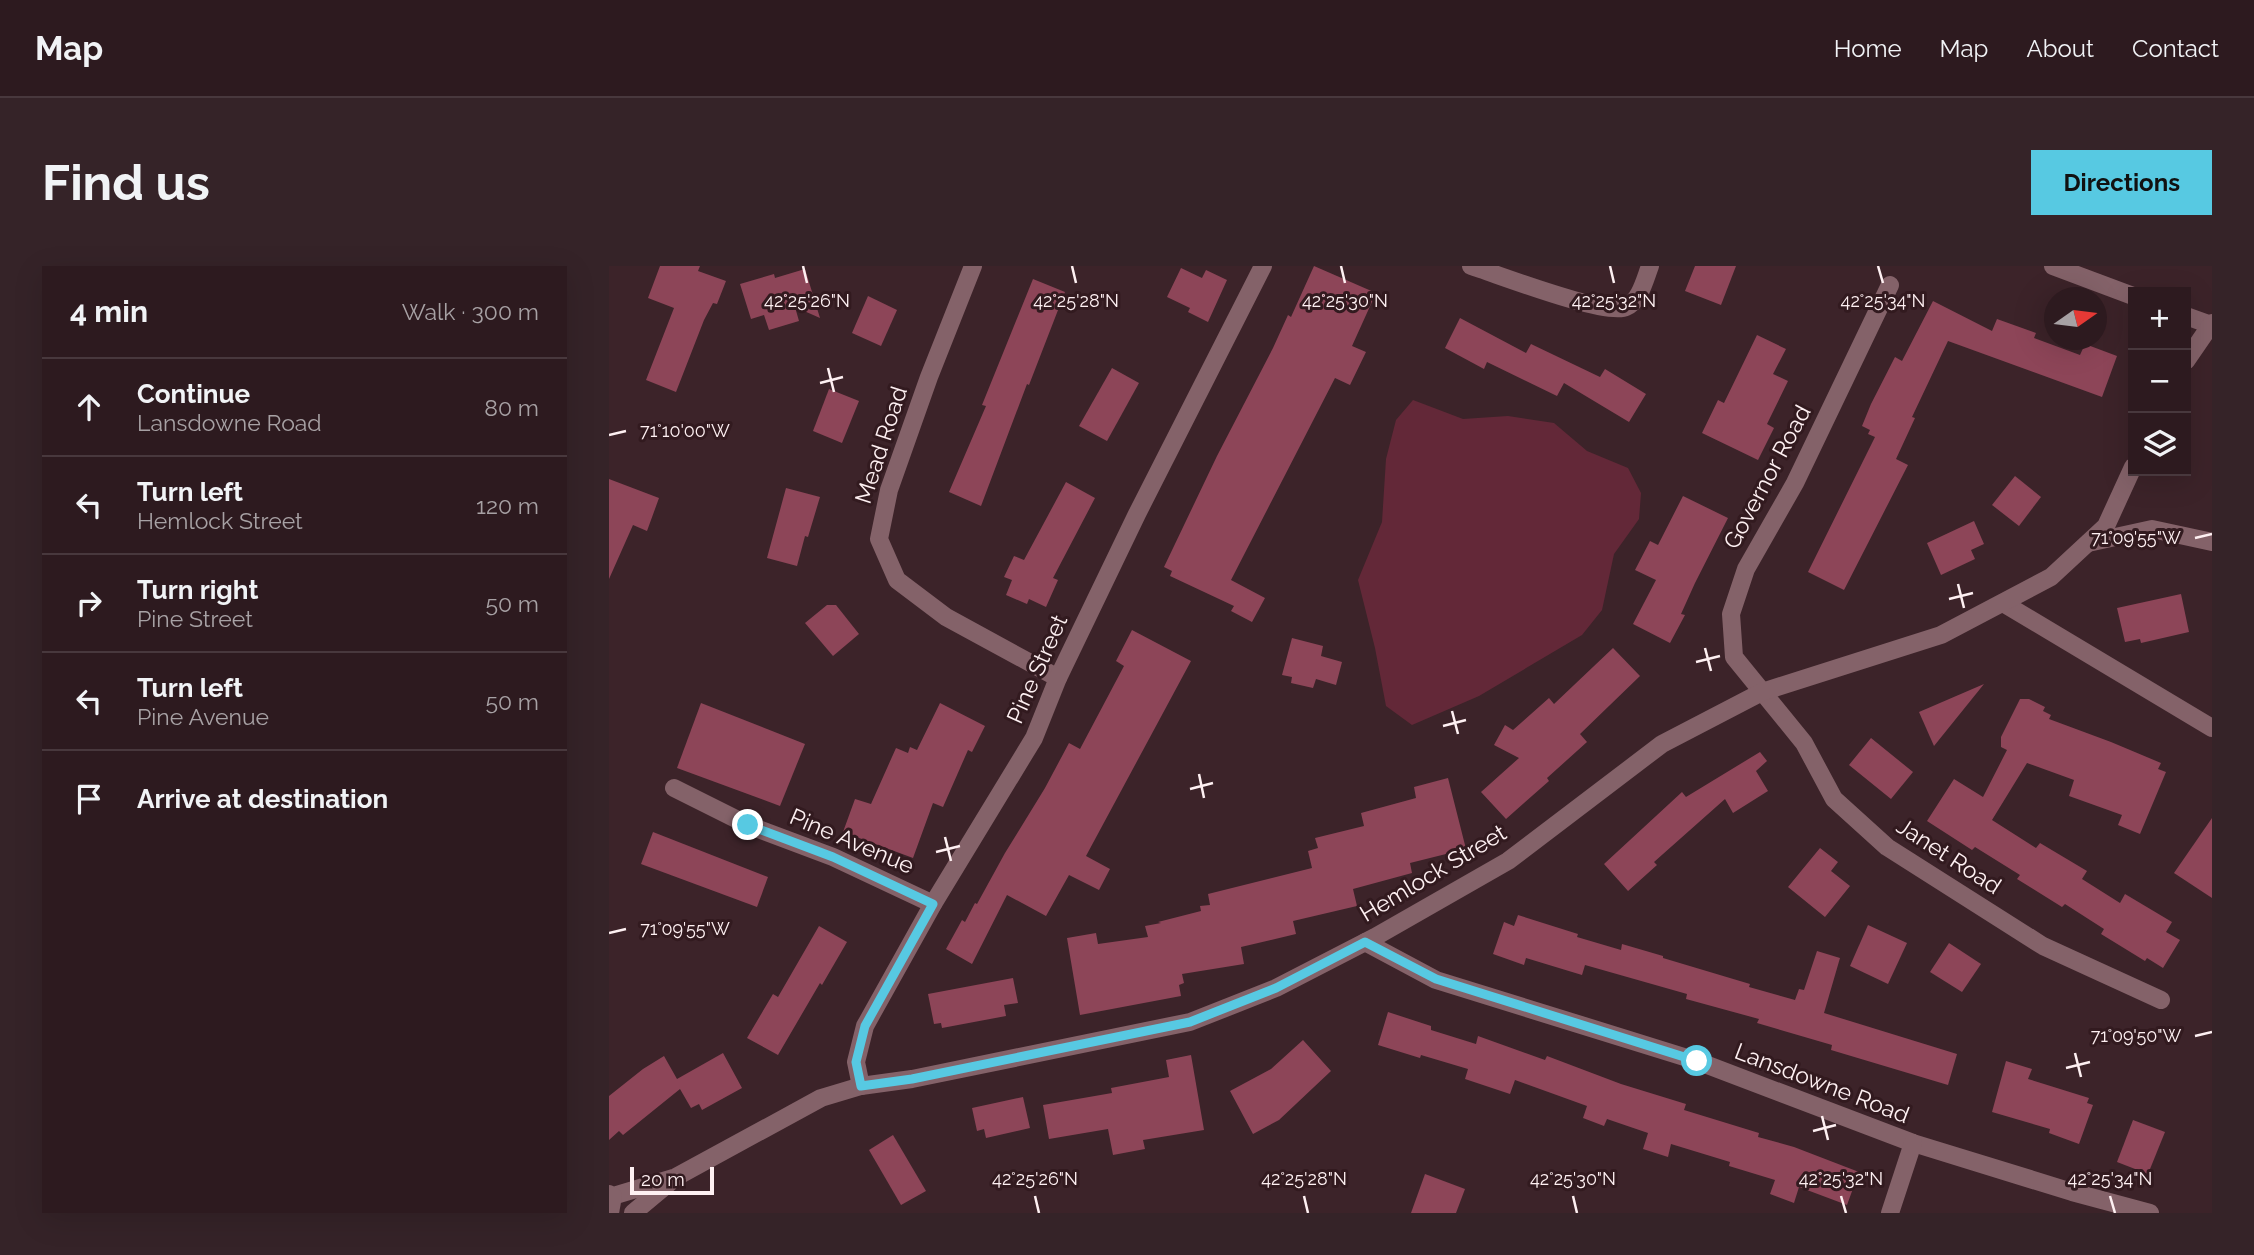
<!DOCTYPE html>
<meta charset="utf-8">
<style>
:root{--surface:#2d1a1f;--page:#352328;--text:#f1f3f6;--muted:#a7a1a4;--line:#48383d;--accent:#57c9e2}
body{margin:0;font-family:Raleway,sans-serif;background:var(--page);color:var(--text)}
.controls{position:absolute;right:21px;top:21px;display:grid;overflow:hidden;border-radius:0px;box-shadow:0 7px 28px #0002}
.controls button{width:63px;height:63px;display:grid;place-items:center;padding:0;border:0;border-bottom:2px solid var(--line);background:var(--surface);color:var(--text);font:35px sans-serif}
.compass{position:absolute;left:1435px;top:21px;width:63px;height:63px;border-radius:50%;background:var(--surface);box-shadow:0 7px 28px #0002;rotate:76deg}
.scale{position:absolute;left:21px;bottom:18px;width:84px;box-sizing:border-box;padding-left:7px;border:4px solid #fef0f2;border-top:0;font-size:19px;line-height:24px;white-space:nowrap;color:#fef0f2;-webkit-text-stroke:5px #321a1f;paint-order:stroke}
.stop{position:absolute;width:21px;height:21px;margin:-16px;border:5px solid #57c9e2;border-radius:50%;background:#fff}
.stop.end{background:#57c9e2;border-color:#fff;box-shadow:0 2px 7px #0008}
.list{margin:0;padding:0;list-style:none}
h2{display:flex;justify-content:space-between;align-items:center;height:91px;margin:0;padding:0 28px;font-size:30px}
h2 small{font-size:23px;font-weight:400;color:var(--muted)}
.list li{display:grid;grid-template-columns:46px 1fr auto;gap:21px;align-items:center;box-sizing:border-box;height:98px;padding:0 28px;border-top:2px solid var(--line)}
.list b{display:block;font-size:26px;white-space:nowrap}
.list p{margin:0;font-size:23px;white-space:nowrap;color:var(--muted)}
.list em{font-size:23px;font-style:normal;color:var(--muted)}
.icon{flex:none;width:38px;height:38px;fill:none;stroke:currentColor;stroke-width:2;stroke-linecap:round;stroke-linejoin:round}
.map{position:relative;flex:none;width:1603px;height:947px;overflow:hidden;border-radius:0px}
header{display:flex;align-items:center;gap:42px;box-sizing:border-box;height:98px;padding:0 35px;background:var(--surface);border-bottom:2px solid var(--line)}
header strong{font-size:33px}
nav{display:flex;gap:38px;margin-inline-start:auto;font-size:24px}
.intro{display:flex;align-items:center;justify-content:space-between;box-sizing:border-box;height:168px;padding:0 42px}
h1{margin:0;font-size:49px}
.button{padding:18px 32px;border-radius:0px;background:var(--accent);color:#111;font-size:24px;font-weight:700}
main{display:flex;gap:42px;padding:0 42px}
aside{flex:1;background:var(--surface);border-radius:0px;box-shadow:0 7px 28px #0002}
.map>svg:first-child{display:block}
.green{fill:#632838}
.building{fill:#8d4558}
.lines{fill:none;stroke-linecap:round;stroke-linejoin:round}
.street{stroke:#846269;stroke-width:18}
.route{stroke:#57c9e2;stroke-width:9}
.ticks{fill:none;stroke:#fef0f2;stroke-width:2.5}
.labels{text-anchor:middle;stroke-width:6;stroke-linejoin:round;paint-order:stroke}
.street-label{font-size:23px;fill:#fef0f2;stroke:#321a1f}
.ticks-label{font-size:18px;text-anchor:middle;fill:#fef0f2;stroke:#321a1f;stroke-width:6;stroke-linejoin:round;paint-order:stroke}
</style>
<header>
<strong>Map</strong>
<nav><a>Home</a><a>Map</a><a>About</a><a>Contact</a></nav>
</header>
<div class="intro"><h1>Find us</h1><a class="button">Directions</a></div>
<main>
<aside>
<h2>4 min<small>Walk · 300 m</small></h2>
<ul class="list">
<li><svg class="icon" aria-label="ahead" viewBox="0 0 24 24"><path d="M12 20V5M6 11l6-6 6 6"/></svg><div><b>Continue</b><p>Lansdowne Road</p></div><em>80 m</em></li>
<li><svg class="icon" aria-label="left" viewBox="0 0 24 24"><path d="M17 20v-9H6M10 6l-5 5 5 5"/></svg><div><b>Turn left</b><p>Hemlock Street</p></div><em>120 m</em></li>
<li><svg class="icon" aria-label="right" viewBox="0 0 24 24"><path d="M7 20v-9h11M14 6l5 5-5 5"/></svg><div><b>Turn right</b><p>Pine Street</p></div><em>50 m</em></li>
<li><svg class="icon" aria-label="left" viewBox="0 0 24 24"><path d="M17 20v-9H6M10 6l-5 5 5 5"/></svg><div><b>Turn left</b><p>Pine Avenue</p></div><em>50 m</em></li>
<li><svg class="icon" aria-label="arrive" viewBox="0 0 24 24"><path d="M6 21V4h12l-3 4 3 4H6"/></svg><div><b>Arrive at destination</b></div></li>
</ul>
</aside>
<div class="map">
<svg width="1603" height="947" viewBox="0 0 1603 947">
<rect width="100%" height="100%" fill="#3c2329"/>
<path class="green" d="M804,134l50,19 45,-3 46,7 33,28 41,17 13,25 -2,26 -25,35 -12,56 -20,25 -103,61 -67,29 -26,-19 -11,-58 -17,-68 24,-58 4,-63 10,-39z"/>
<g class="building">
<path d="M51,0h40l-2,5 28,10 -9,23 -4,-1 -9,17 -28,72 -30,-12 28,-72 -26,-10z"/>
<path d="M705,0l62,27 -24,53 14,6 -16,33 -15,-7 -104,202 34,18 -13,24 -21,-11 3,-5 -64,-30 2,-5 -8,-4 53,-111 56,-108 15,-33 3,2z"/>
<path d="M1086,0h41l-15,39 -36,-14z"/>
<path d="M572,2l21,10 4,-8 21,10 -19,42 -20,-10 2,-4 -23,-11z"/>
<path d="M196,3l15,49 -25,-11 4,14 -30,9 -5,-15 -13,4 -11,-35 34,-10 1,4z"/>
<path d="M424,13l32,13 -36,93 -2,-1 -46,122 -32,-14 37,-86 -4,-1z"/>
<path d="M259,30l29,14 -16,36 -29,-13z"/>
<path d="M1324,35l59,30 5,-12 39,14 -2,5 46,17 5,-11 32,12 -15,41 -154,-56 -36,76 3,1 -19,41 12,6 -64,125 -36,-18 67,-135 -7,-3 2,-4 -8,-4 9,-22 24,-47 7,4z"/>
<path d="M851,52l66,35 5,-9 69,33 5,-8 41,25 -17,28 -65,-39 -7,13 -70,-34 -3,7 -39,-21z"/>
<path d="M1148,69l29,14 -13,25 15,7 -21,43 7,4 -16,32 -56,-27 16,-33 6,3z"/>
<path d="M503,102l27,15 -32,58 -28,-15z"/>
<path d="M220,123l30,12 -17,42 -29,-12z"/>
<path d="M1406,210l26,21 -22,29 -27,-21z"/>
<path d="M0,213l50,19 -12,33 -14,-6 -24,54z"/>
<path d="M457,216l29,16 -42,80 5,2 -12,27 -17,-8 -2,5 -21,-9 6,-15 -8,-3 10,-21 10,4z"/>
<path d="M177,222l34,9 -12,40 -3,-1 -8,30 -30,-8z"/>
<path d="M1074,230l45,22 -33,65 -14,31 4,1 -15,28 -37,-19 23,-44 -21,-10 15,-29 8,4z"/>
<path d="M1365,255l10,23 -13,6 4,9 -34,16 -14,-32z"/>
<path d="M1572,328l8,38 -48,11 -1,-4 -15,3 -8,-34z"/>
<path d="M218,339h9l23,29 -26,22 -28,-33z"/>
<path d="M523,364l59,31 -105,195 24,13 -11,21 -30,-15 -23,41 -39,-21 -35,69 -26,-15 16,-29 3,2 10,-19 2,1 28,-51 40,-65 24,-45 11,6 44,-83 -8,-5z"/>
<path d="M683,372l31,8 -2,10 21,6 -6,23 -20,-6 -3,9 -22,-5 1,-6 -10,-2z"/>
<path d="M1004,382l27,28 -60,58 7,8 -40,36 2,3 -43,38 -25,-27 38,-34 -25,-13 11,-20 8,5 36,-32 5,6z"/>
<path d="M1375,418l-50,62 -15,-34z"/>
<path d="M1411,433h9l16,8 -2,4 8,4 -2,4 62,23 50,21 -3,6 8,3 -26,62 -22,-9 4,-10 -53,-19 5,-16 -47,-17 -35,57 44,28 4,-5 47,28 -5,8 38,24 5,-9 47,28 -6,10 14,8 -17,28 -16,-10 -2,3 -44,-27 3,-5 -39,-25 -3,3 -45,-28 3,-4 -45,-28 -3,3 -45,-29 27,-42 29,18 24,-47 -6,-3v-10z"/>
<path d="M92,437l104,41 -25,62 -103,-38z"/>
<path d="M331,437l45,23 -13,26 -4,-2 -25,57 -10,-4 -20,55 -70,-26 12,-33 16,5 25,-56 12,5 2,-6 7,3z"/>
<path d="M1262,472l42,34 -22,27 -42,-34z"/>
<path d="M1151,486l7,9 -11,10 12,20 -35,22 -8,-14 -71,63 3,3 -29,26 -24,-27 78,-72 4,5z"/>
<path d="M839,512l18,71 -56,14 2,10 -59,16 4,17 -64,15 3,13 -55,13 3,17 -62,10 2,9 -5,2 2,11 -101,19 -13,-77 29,-5 2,11 50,-7 -3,-11 16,-3 -3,-1 43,-11 -1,-5 10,-1 -2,-11 104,-26 -4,-17 10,-3 -3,-10 49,-12 -3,-13 55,-15 -2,-11z"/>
<path d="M1603,552v80l-38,-25z"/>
<path d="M44,566l115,45 -11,30 -116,-43z"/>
<path d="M1211,582l18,14 -7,9 19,15 -25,31 -37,-30z"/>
<path d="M909,649l60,19 -1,3 44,13 1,-6 41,12v2l87,26 -1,3 46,13 4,-11 5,1 13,-39 23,7 -16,55 133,41 -9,31 -117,-35 1,-5 -75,-22 2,-4 -73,-20 1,-5 -102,-29 -3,10 -56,-17 -2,7 -31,-11 11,-32 10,4z"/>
<path d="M1259,659l39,18 -19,41 -38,-18z"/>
<path d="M210,660l28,16 -25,43 -2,-2 -42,72 -31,-17 26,-44 5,3z"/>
<path d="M1340,677l32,21 -19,28 -32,-20z"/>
<path d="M404,712l5,25 -14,2 2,11 -64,12 -1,-5 -7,1 -6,-30z"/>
<path d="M779,746l43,14v4l45,14 2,-8 67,24 2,-4 74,28 65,20 -2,6 75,23 -1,4 36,10 65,25 -12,33 -48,-18 -5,16 -24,-9 5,-14 -46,-14 1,-4 -59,-18 -3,13 -25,-8 5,-16 -41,-14 -3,7 -21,-8 4,-12 -72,-26 -5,14 -45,-15 3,-10 -47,-14 -1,3 -42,-13z"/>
<path d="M694,774l28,31 -52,49 -26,14 -23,-43 41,-22z"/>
<path d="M114,787l19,35 -40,22 -3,-6 -8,4 -11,-19 -57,46 -4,-4 -10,9v-44l34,-27 21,-13 13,23z"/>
<path d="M582,789l13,75 -61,10 2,9 -32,6 -5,-26 -59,10 -6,-34 69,-12 -1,-5 58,-11 -3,-17z"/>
<path d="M1397,795l26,8 -4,10 61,19 -2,5 6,2 -14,39 -30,-11 1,-4 -58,-17z"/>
<path d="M414,831l7,31 -44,10 -2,-9 -7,2 -5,-23z"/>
<path d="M1524,854l32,12 -17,42 -31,-12z"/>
<path d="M284,869l33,56 -25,14 -32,-55z"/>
<path d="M816,908l40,15 -9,24h-45z"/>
</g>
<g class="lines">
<g class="street">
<path d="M364,0l-44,111 -40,113 -10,49 18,41 49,37 112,61"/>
<path d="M862,0c26,8 136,51 155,41 14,-6 19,-28 24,-41"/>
<path d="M1444,0l80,30"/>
<path d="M1281,19l-95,198 -49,86 -15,45 3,43 70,86 30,56 53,48 156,99 118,54"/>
<path d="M1577,50l25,9"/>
<path d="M1577,95l26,-38"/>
<path d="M1479,277l64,-14 60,13"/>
<path d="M1394,337l209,125"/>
<path d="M65,522l74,37 85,32 100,47"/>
<path d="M756,676l71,38 261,81 216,82 159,49 78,21"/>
<path d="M252,820l-5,-24 9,-36 68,-122 101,-166 24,-60 79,-164 126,-248"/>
<path d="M0,928l4,2 63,-19 145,-79 40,-12 51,-7 278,-57 86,-34 99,-51 133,-76 154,-117 100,-52 179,-57 110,-58 55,-51 27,-59"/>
<path d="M1,947l3,-17"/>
<path d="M24,947l37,-31"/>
<path d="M1281,947l23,-70"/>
</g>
</g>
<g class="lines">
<path class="route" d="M139,559l85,32 100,47 -68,122 -9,36 5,24 51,-7 278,-57 86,-34 89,-46 71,37 261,82"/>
</g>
<path class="ticks" d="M194,0l4,17M463,0l4,17M732,0l4,17M1001,0l4,17M1269,0l5,17M219,102l6,24M211,117l23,-6M0,169l17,-4M1586,272l17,-4M1349,318l6,24M1340,333l24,-6M1096,382l6,23M1087,396l24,-6M843,445l6,23M834,460l23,-6M590,508l5,24M581,523l23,-6M336,571l6,24M327,586l24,-6M0,667l17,-4M1586,770l17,-4M1466,787l6,24M1457,802l24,-6M1213,850l6,24M1204,865l23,-6M426,930l4,17M695,930l4,17M964,930l4,17M1232,930l5,17M1501,930l5,17"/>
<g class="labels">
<g class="street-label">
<text transform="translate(272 179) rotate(-72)" y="8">Mead Road</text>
<text transform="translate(1158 211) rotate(-62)" y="8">Governor Road</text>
<text transform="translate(428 403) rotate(-66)" y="8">Pine Street</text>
<text transform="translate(243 575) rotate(23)" y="8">Pine Avenue</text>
<text transform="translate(1340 590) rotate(33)" y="8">Janet Road</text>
<text transform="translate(824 607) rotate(-31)" y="8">Hemlock Street</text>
<text transform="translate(1213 817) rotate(21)" y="8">Lansdowne Road</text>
</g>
</g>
<g class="ticks-label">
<text x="198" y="41">42°25'26"N</text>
<text x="467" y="41">42°25'28"N</text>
<text x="736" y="41">42°25'30"N</text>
<text x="1005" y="41">42°25'32"N</text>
<text x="1274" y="41">42°25'34"N</text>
<text x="76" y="171">71°10'00"W</text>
<text x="1527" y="278">71°09'55"W</text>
<text x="76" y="669">71°09'55"W</text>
<text x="1527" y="776">71°09'50"W</text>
<text x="426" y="919">42°25'26"N</text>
<text x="695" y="919">42°25'28"N</text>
<text x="964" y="919">42°25'30"N</text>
<text x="1232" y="919">42°25'32"N</text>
<text x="1501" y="919">42°25'34"N</text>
</g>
</svg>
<div class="controls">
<button>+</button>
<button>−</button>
<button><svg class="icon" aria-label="layers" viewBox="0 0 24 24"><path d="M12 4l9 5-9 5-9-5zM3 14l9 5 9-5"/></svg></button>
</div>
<svg class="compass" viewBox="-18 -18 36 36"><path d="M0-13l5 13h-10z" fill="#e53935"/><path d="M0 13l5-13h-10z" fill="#a7a1a4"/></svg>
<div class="scale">20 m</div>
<div class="stop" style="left:1088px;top:795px"></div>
<div class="stop end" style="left:139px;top:559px"></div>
</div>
</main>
